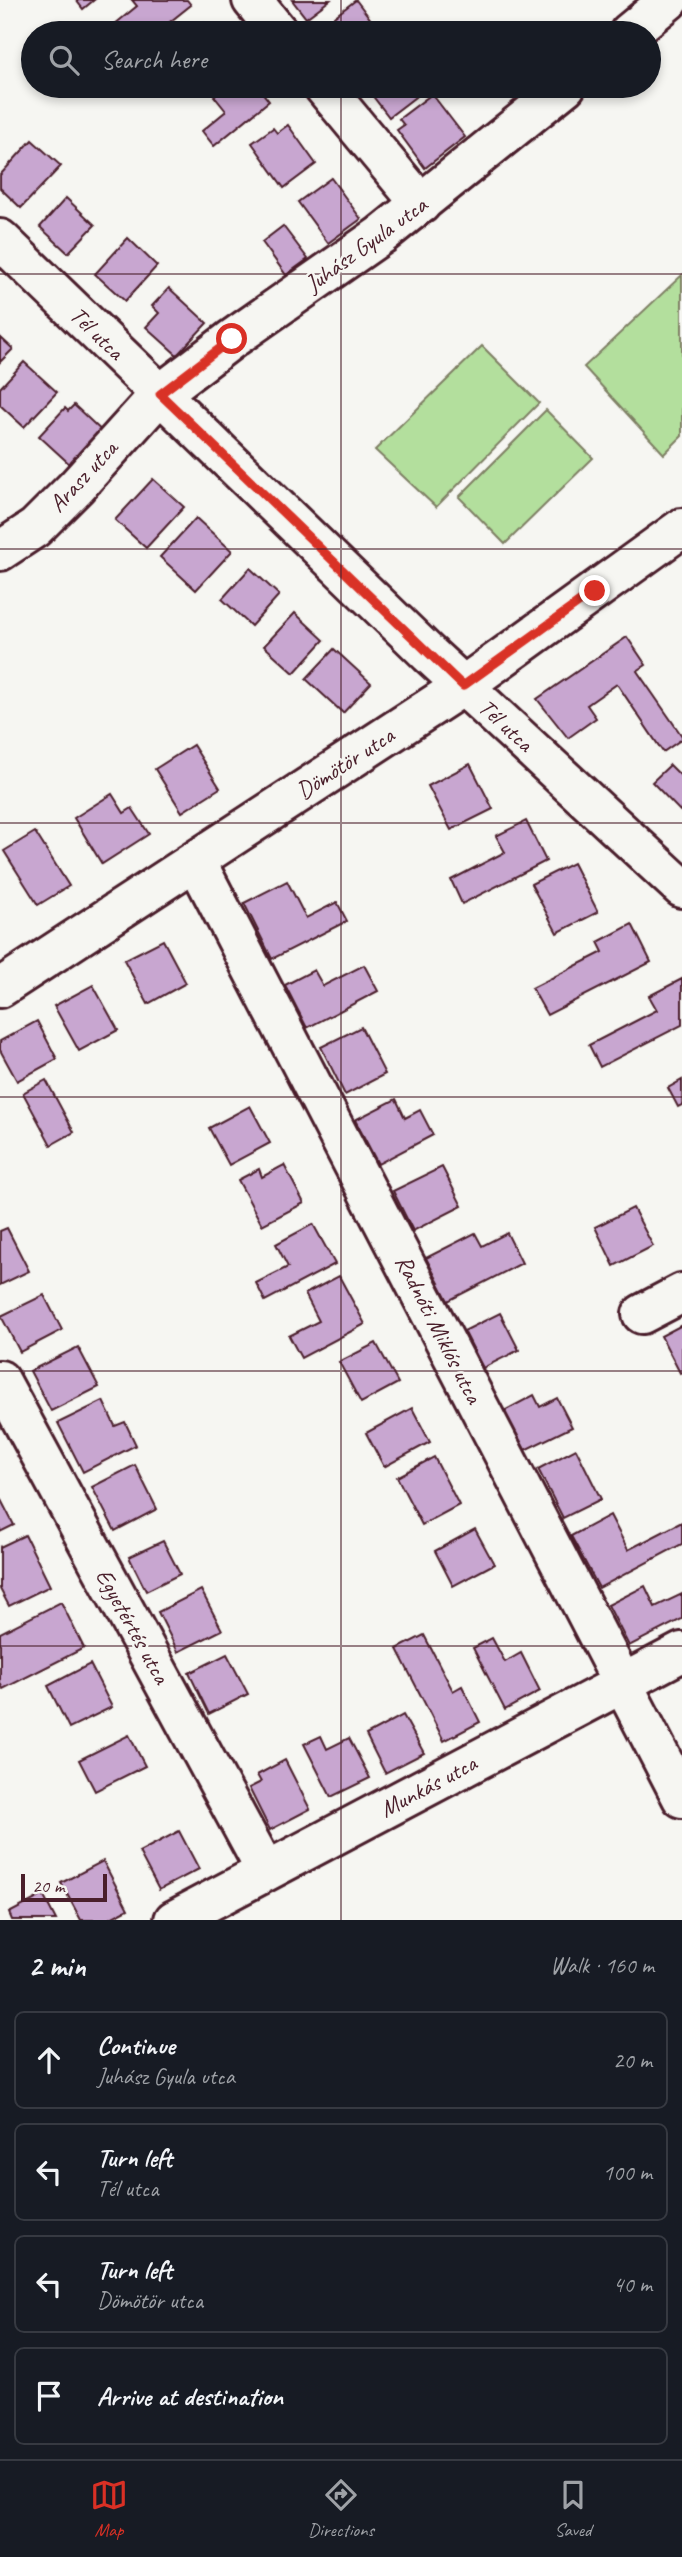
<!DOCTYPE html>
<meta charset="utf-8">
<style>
:root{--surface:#171b24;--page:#20242c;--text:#f1f3f6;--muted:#9ea1a6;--line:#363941;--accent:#d93025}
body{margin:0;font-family:Caveat,sans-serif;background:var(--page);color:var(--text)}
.scale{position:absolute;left:21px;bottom:18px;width:86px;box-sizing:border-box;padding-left:7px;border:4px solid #4a1f2b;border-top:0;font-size:19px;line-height:24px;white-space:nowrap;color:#4a1f2b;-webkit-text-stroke:5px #f6f6f2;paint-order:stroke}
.stop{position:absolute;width:21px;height:21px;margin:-16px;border:5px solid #d93025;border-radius:50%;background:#fff}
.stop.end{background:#d93025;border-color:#fff;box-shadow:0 2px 7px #0008}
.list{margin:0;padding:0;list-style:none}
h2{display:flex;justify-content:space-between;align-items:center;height:91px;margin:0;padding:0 28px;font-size:30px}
h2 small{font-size:23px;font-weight:400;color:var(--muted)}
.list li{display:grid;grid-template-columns:46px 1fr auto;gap:21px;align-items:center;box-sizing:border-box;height:98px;margin:0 14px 14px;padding:0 14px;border:2px solid var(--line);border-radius:10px}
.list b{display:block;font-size:26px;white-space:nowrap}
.list p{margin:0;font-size:23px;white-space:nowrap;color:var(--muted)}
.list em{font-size:23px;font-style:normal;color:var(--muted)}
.icon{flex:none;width:38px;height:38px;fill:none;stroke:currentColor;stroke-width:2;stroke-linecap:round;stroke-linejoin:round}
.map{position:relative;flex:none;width:682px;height:1920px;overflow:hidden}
.search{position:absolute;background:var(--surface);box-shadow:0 4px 10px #0003;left:21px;right:21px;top:21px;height:77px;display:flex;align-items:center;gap:18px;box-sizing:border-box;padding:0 24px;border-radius:38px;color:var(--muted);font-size:26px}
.sheet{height:539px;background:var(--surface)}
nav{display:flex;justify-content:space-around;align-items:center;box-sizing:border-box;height:98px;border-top:2px solid var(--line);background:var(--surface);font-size:19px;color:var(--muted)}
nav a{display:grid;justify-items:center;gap:4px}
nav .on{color:var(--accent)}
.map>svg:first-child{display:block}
.green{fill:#b3df9d;stroke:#7e7f64;stroke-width:2}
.building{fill:#c8a6d0;stroke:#4a1f2b;stroke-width:2}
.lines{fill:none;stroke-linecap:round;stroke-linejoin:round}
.minor-casing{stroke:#4a1f2b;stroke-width:44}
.minor{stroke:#f6f6f2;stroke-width:38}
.route{stroke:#d93025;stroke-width:9}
.grid{fill:none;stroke:#4a1f2b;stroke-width:2;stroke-opacity:0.55}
.labels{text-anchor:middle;stroke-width:5;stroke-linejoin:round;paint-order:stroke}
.street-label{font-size:24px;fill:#4a1f2b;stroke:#f6f6f2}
</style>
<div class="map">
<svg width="682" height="1920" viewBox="0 0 682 1920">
<rect width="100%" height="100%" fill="#f6f6f2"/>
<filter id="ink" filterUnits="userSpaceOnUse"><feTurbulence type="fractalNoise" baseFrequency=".0143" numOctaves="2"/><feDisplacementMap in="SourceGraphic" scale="14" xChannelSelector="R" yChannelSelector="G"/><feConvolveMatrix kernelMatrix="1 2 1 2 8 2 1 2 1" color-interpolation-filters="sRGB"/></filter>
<g filter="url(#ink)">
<g class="green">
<path d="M682,275v161l-18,18 -80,-87z"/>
<path d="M482,346l57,57 -103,104 -61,-57z"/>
<path d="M546,410l47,48 -88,86 -46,-47z"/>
</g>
<g class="building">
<path d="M76,0h18l-11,9z"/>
<path d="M132,0h55l4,5 -35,28h-33l-8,-9 22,-18z"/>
<path d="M292,0h38l-24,18z"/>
<path d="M356,0l25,33h-61l-3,-3z"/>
<path d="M204,23l9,10h-22z"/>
<path d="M226,86h31l12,15 -55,45 -12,-15 24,-20 -12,-15z"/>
<path d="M365,86h60l2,2 -38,29z"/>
<path d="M432,94l33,43 -40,31 -28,-38 7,-5 -5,-6z"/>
<path d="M288,125l28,39 -32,24 -32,-45 21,-15 4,5z"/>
<path d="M32,140l29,26 -40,42 -21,-20v-13z"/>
<path d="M331,178l30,41 -33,24 -30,-41z"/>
<path d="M66,198l29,27 -27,28 -28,-26z"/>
<path d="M283,226l25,33 -22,16 -24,-33z"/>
<path d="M128,238l29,28 -32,35 -30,-27z"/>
<path d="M169,288l38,35 -30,32 -31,-28 13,-14 -7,-7z"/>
<path d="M0,337l13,12 -13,13z"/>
<path d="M24,362l33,30 -33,35 -24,-22v-17z"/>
<path d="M74,405l32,30 -32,33 -35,-32 26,-28 3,3z"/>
<path d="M153,479l31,28 -38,41 -31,-28z"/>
<path d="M196,518l36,33 -36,39 -36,-33z"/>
<path d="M250,568l29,27 -28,31 -29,-27z"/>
<path d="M295,613l29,27 -30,33 -30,-27z"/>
<path d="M627,637l19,28 -9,6 45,65v3l-19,13 -46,-68 -30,21 9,13 -28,20 -31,-39z"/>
<path d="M334,649l37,34 -28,30 -37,-34z"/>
<path d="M193,745l27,43 -38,24 -27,-43z"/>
<path d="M470,764l23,45 -42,21 -23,-44z"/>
<path d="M670,765l12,12v31l-2,3 -28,-29z"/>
<path d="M112,794l12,19 8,-5 17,26 -47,30 -28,-46z"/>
<path d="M526,821l20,40 -84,43 -11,-24 54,-28 -9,-16z"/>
<path d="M35,832l34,54 -31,19 -34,-54z"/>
<path d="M573,863l25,49 -41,21 -26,-49z"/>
<path d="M287,881l19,37 31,-16 10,19 -75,38 -28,-56z"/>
<path d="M632,924l19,38 -104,53 -15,-27 71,-36 -5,-10z"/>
<path d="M163,940l23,43 -38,21 -24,-44z"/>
<path d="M364,965l14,26 -71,37 -22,-43 29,-15 9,16z"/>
<path d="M682,979v46l-82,42 -11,-22 68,-35 -8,-14z"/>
<path d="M93,985l25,45 -39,21 -25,-45z"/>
<path d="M37,1021l20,38 -40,22 -17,-31v-9z"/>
<path d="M361,1027l24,47 -40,21 -24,-48z"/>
<path d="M46,1080l28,52 -23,13 -28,-52z"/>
<path d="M682,1080v25l-4,2 -10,-19z"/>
<path d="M396,1099l9,19 15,-8 13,25 -55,29 -23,-44z"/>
<path d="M250,1106l20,37 -41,22 -20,-37z"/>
<path d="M284,1165l20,38 -42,22 -24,-45 21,-11 3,8z"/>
<path d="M442,1167l20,39 -49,25 -20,-40z"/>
<path d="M633,1208l20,38 -39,20 -19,-39z"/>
<path d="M313,1224l22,40 -70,37 -9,-18 32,-16 -12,-23z"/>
<path d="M7,1228l22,43 -29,14v-54z"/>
<path d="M475,1233l7,13 25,-13 15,30 -74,38 -22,-43z"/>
<path d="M339,1276l26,48 -64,34 -12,-22 30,-15 -14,-27z"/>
<path d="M44,1295l18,35 -42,22 -19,-36z"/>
<path d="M500,1313l19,37 -36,18 -19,-37z"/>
<path d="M682,1325v47l-2,1 -19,-37z"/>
<path d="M376,1343l22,40 -37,20 -22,-41z"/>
<path d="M78,1347l21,40 -48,24 -21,-40z"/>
<path d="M534,1395l6,12 17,-9 15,29 -47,23 -21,-39z"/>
<path d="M103,1401l12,25 10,-4 11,23 -53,27 -25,-49z"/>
<path d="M412,1408l18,34 -46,25 -18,-34z"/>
<path d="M576,1449l25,50 -38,19 -25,-49z"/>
<path d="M434,1457l25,48 -37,20 -25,-48z"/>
<path d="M135,1465l22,44 -42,22 -23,-44z"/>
<path d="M0,1498l14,27 -14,7z"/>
<path d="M610,1515l18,35 54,-28v22l-83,44 -28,-52z"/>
<path d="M475,1529l19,35 -41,22 -18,-35z"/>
<path d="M25,1535l25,51 -41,20 -9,-17v-42z"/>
<path d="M163,1541l17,33 -34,17 -17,-34z"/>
<path d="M645,1586l10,21 27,-13v25l-53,27 -21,-41z"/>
<path d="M201,1590l21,40 -44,22 -20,-40z"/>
<path d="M61,1602l23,46 -81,41 -3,-6v-50z"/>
<path d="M424,1635l29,56 9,-5 18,36 -36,19 -47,-92z"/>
<path d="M492,1638l13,24 16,-9 19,38 -35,19 -32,-62z"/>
<path d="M227,1654l21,40 -39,20 -20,-41z"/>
<path d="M90,1664l22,43 -43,21 -21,-42z"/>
<path d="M403,1715l21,38 -39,20 -19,-38z"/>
<path d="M129,1735l16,31 -50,25 -16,-31z"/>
<path d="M321,1736l6,13 22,-11 21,40 -39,19 -27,-53z"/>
<path d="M285,1760l25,49 -40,21 -21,-42 12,-6 -4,-7z"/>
<path d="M179,1831l20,38 -40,21 -20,-38z"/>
<path d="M103,1861l25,48 -21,11h-26l-20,-37z"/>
<path d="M43,1895l13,25h-44l-3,-7z"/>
</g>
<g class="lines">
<g class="minor-casing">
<g id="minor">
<path d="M252,0l27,33"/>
<path d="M629,33l40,-33"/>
<path d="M323,86l98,118"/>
<path d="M0,239l429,415 253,234"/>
<path d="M0,551l35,-23 41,-41 84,-93 72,-55 149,-104 185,-149"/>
<path d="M196,861l486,937"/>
<path d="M0,988l463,-302 219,-158"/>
<path d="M642,1314l40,-21"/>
<path d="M0,1380l266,491"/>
<path d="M174,1920l508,-268"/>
</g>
</g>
<use href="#minor" class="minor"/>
</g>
</g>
<g class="lines" filter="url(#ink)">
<path class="route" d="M232,339l-72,55 303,292 132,-95"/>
</g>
<path class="grid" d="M341,0v33M341,86v1834M0,274h682M0,549h682M0,823h682M0,1097h682M0,1371h682M0,1646h682"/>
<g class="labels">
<g class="street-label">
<text transform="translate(366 244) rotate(-36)" y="8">Juhász Gyula utca</text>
<text transform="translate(97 333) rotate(44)" y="8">Tél utca</text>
<text transform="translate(83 476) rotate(-47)" y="8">Arasz utca</text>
<text transform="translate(506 725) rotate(43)" y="8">Tél utca</text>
<text transform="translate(345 763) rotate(-33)" y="8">Dömötör utca</text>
<text transform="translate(439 1329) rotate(63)" y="8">Radnóti Miklós utca</text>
<text transform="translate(133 1626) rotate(61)" y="8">Egyetértés utca</text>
<text transform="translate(428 1786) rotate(-28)" y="8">Munkás utca</text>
</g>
</g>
</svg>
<div class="scale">20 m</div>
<div class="stop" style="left:232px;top:339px"></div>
<div class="stop end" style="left:595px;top:591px"></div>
<div class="search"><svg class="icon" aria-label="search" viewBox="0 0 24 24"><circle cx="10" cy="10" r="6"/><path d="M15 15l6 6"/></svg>Search here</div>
</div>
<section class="sheet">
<h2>2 min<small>Walk · 160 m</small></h2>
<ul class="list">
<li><svg class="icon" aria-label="ahead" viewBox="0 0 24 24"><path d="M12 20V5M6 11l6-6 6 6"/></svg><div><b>Continue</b><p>Juhász Gyula utca</p></div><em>20 m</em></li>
<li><svg class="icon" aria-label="left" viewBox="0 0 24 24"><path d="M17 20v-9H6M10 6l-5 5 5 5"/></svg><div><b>Turn left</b><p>Tél utca</p></div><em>100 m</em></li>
<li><svg class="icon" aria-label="left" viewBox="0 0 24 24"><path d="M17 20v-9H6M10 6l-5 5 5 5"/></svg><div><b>Turn left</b><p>Dömötör utca</p></div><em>40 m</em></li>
<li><svg class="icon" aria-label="arrive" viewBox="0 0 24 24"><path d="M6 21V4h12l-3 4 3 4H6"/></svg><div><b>Arrive at destination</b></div></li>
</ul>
</section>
<nav>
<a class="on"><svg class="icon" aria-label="map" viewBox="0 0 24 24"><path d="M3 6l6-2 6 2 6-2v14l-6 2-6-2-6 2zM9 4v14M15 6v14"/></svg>Map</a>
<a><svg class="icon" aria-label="directions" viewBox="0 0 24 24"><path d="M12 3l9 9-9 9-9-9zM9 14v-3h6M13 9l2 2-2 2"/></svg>Directions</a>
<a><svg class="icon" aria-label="saved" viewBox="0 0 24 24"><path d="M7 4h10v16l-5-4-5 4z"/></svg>Saved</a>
</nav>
